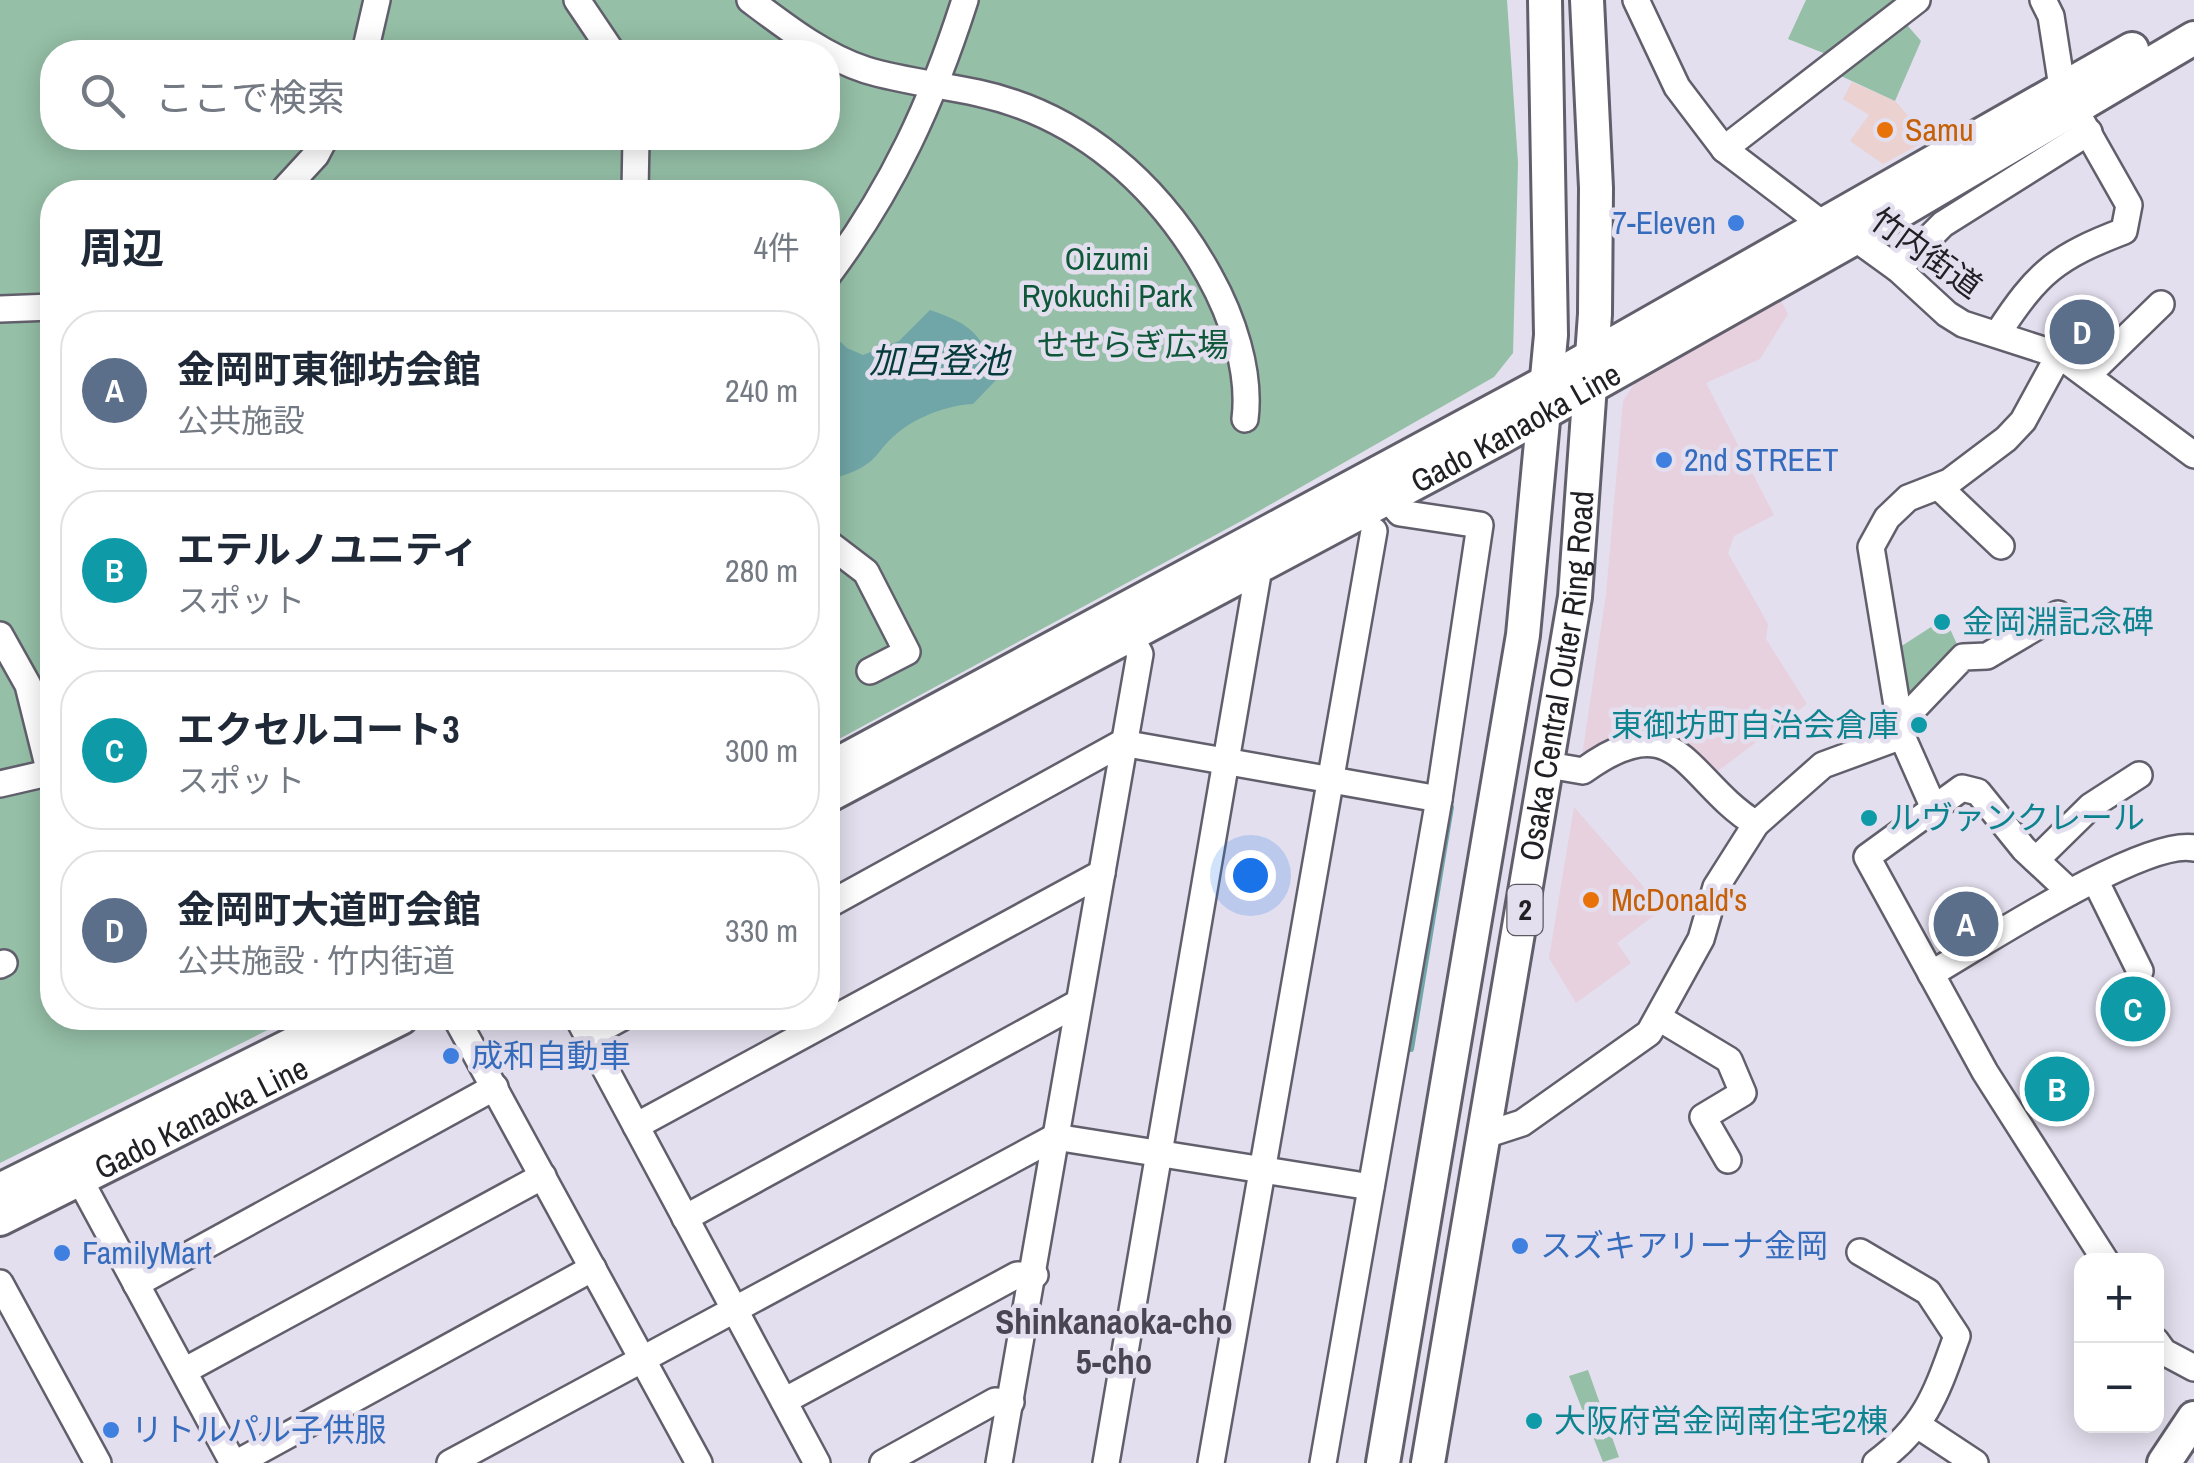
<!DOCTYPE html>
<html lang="ja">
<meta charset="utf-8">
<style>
:root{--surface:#fff;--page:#f6f6f7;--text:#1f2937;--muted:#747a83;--line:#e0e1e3;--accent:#d93025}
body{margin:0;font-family:"Archivo Narrow","Noto Sans JP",sans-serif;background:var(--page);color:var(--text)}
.controls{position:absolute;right:30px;bottom:30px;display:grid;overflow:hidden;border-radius:20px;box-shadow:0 5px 25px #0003}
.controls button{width:90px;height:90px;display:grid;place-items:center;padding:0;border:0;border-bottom:2px solid var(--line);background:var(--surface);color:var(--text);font:50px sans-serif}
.you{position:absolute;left:1250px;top:875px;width:35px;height:35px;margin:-25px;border:8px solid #fff;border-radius:50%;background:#1a73e8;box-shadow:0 0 0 15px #1a73e833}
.badge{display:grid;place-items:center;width:65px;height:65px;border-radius:50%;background:var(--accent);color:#fff;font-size:32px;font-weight:700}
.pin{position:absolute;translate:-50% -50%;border:5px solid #fff;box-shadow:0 2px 10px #0006}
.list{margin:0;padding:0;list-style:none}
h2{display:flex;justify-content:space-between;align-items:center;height:130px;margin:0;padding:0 40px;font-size:42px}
h2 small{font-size:32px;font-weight:400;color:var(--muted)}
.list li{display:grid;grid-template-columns:65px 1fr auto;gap:30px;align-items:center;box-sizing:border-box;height:160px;margin:0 20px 20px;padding:0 20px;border:2px solid var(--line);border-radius:40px}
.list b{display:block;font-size:38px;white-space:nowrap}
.list p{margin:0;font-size:32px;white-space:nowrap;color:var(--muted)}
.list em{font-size:32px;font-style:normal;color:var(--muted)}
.icon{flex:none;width:55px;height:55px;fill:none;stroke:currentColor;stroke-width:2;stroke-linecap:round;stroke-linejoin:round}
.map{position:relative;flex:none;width:2194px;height:1463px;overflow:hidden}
.search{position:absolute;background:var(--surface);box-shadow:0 5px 25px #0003;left:40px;top:40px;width:800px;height:110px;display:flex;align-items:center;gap:25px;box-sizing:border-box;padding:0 35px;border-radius:40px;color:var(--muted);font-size:38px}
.panel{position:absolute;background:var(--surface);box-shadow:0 5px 25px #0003;left:40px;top:180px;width:800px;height:850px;border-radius:40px}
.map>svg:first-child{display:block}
.commercial{fill:#e7d1de}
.industrial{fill:#ebd1cf}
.green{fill:#95bfa7;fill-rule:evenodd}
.water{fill:#70a6a7}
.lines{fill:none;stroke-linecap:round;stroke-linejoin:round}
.stream{stroke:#70a6a7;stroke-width:6}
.minor-casing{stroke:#625f6c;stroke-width:30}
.major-casing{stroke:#625f6c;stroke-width:38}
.minor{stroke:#fff;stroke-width:25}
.major{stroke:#fff;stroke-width:32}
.food-dot{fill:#e8710a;stroke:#e3dfee;stroke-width:4}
.shop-dot{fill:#3f7fe0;stroke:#e3dfee;stroke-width:4}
.culture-dot{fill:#0f9aa8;stroke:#e3dfee;stroke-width:4}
.labels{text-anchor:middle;stroke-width:9;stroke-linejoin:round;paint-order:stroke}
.shield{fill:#e3dfee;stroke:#5b5961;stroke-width:2.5}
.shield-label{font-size:30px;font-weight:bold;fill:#212025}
.food-label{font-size:32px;fill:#c56008;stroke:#e3dfee;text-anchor:start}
.shop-label{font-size:32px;fill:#366cbe;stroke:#e3dfee;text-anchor:start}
.street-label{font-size:32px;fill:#212025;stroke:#e3dfee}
.park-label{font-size:32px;fill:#0e5739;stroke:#e3dfee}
.culture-label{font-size:32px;fill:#0d838f;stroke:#e3dfee;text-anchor:start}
.water-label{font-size:35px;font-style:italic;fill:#053b3c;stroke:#e3dfee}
.neighbourhood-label{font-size:35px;font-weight:bold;fill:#494552;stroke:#e3dfee}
</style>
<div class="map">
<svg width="2194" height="1463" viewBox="0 0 2194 1463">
<rect width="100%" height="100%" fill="#e3dfee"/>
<g class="commercial">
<path d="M1780,299l8,15 -28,45 -54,24 68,132 -40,21 -6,17 40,71 -2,15 41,65 -97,73 -45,-39 -84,25 25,-169 17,-193 15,-23z"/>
<path d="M1574,807l89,102 -46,34 14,20 -55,40 -27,-45z"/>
</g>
<path class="industrial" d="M1852,82l43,19 34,38 -46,25 -33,-23 19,-26 -26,-16z"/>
<g class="green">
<path d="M0,0h1507l11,163 -5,190 -19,24 -249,142 -417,226v-553h-776v826h240l-292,145zM52,52h776v86h-776z"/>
<path d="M1806,0h90l-70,54 -38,-15z"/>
<path d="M1907,25l14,16 -26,60 -54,-25z"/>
<path d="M1945,618l16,35 -45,47 -11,-5 -8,-46z"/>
<path d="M1588,1370l31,87 -16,5 -34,-86z"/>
</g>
<path class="water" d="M930,310c44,15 53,25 66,70l-23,24c-24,1 -54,12 -73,27 -29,23 -17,31 -61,46l-11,-7v-140l19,18 16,7 36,-14z"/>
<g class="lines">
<path class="stream" d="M1411,1049l40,-242"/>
<g class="minor-casing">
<g id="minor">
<path d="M577,0l35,52"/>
<path d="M750,0c36,27 73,56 116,70 36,11 75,15 112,23 102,22 181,92 231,182 23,41 42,96 36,144"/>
<path d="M1636,0l41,87 47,62 97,74 34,15 43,31 49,45 16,10 96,31 135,100"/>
<path d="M2043,0l8,16 11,71"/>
<path d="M365,52l12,-52"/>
<path d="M1724,149l193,-149"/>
<path d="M282,192l34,-37 9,-17"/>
<path d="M635,192l1,-54"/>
<path d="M1898,269l45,-45 146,-92"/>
<path d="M828,275c65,-87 104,-172 137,-275"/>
<path d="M0,309l52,-2"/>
<path d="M1998,333c40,-61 58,-76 126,-102l5,-26 -55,-97"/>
<path d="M2089,374l72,-70"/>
<path d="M1940,488l61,58"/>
<path d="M828,543l38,29 41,80 -37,19"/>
<path d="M0,635l28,50 22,88"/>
<path d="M1902,721l61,-64 24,-1 71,-42"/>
<path d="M1548,765l35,6c96,-70 103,10 173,53"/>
<path d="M0,784l52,-12"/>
<path d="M1933,806l-31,-70 -31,-189 16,-29 21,-20 41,-16 57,-43 17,-18 36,-66"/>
<path d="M2036,860l55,-54 48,-31"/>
<path d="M2096,882l44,89"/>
<path d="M2070,892l-46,-43 -46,-57 -16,-4 -95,69 118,215 120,188"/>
<path d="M828,905l294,-162 317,56"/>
<path d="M0,965l4,-2"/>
<path d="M1931,974c50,-29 213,-136 263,-126"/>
<path d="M456,1018l243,445"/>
<path d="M578,1018l239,445"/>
<path d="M1659,1018l70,42 14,33 -40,24 25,43"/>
<path d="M588,1036l33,-18"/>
<path d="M636,1126l466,-253"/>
<path d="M1485,1135l37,-12 127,-90 52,-94 15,-52 40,-63 67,-59 79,-29"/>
<path d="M80,1180l153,283"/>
<path d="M685,1218l393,-215"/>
<path d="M1860,1252l68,40 29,44c-21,58 -30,89 -81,127"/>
<path d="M0,1283l98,180"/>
<path d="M136,1284l359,-197"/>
<path d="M2156,1341l8,11 30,16"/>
<path d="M184,1371l359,-195"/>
<path d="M784,1401l233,-126h18"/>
<path d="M1919,1426l56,37"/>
<path d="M237,1463l356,-195"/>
<path d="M450,1463l605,-326 316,50"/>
<path d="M883,1463l112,-62 16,1"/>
<path d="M999,1463l141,-809 -18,-34"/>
<path d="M1106,1463l153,-895"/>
<path d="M1211,1463l163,-932"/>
<path d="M1323,1463l116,-664 41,-274 -80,-12 -14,-16"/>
</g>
</g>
<g class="major-casing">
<g id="major">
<path d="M828,769l720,-388 584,-332"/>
<path id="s1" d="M828,796l672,-358 355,-200 339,-200"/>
<path d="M0,1190l345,-172"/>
<path id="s2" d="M0,1219l401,-201"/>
<path d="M1383,1463l140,-828 28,-300 -6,-335"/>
<path id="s3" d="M1428,1463l147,-866 20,-283 1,-126 -9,-188"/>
<path d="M2164,1463l30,-45"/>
</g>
</g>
<use href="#minor" class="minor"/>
<use href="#major" class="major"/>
</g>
<g class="food-dot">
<circle cx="1885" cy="130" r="10"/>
<circle cx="1591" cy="900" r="10"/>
</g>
<g class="shop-dot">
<circle cx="1736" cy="223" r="10"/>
<circle cx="1664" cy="460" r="10"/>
<circle cx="451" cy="1056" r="10"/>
<circle cx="1520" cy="1246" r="10"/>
<circle cx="62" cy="1253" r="10"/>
<circle cx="111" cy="1430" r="10"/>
</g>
<g class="culture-dot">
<circle cx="1942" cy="622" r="10"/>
<circle cx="1919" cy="725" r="10"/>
<circle cx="1869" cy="818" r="10"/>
<circle cx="1534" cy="1421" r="10"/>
</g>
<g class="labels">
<rect class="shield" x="1507.5" y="885" width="35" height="50" rx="8"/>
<g class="shield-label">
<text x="1525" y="920">2</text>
</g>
<g class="food-label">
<text x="1905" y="141">Samu</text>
<text x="1611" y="911">McDonald's</text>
</g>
<g class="shop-label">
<text x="1716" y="234" text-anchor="end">7-Eleven</text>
<text x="1684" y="471">2nd STREET</text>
<text x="471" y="1067">成和自動車</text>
<text x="1540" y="1257">スズキアリーナ金岡</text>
<text x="82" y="1264">FamilyMart</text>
<text x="131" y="1441">リトルパル子供服</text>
</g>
<g class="street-label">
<text transform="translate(1926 253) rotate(36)" y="11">竹内街道</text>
<text dy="11" stroke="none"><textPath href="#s1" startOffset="780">Gado Kanaoka Line</textPath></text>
<text dy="11" stroke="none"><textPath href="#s3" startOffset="798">Osaka Central Outer Ring Road</textPath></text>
<text dy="11" stroke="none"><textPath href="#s2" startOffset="225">Gado Kanaoka Line</textPath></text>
</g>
<g class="park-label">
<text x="1107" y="270">Oizumi<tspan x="1107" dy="37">Ryokuchi Park</tspan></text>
<text x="1133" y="356">せせらぎ広場</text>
</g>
<g class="culture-label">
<text x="1962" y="633">金岡淵記念碑</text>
<text x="1899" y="736" text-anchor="end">東御坊町自治会倉庫</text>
<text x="1889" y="829">ルヴァンクレール</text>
<text x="1554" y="1432">大阪府営金岡南住宅2棟</text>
</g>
<g class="water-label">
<text x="939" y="373">加呂登池</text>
</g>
<g class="neighbourhood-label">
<text x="1114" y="1334">Shinkanaoka-cho<tspan x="1114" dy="40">5-cho</tspan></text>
</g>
</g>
</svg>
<div class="controls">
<button>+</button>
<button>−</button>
</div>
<div class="you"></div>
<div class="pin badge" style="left:1966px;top:924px;background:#5c6f8a">A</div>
<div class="pin badge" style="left:2057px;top:1089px;background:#0f9aa8">B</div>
<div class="pin badge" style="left:2133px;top:1009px;background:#0f9aa8">C</div>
<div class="pin badge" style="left:2082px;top:332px;background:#5c6f8a">D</div>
<div class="search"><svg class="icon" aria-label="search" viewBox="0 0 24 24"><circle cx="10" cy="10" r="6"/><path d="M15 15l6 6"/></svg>ここで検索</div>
<section class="panel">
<h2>周辺<small>4件</small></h2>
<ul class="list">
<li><span class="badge" style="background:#5c6f8a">A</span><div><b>金岡町東御坊会館</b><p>公共施設</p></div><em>240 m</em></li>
<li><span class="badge" style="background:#0f9aa8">B</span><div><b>エテルノユニティ</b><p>スポット</p></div><em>280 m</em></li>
<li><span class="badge" style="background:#0f9aa8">C</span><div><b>エクセルコート3</b><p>スポット</p></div><em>300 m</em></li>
<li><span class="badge" style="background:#5c6f8a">D</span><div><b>金岡町大道町会館</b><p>公共施設 · 竹内街道</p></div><em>330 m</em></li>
</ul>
</section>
</div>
